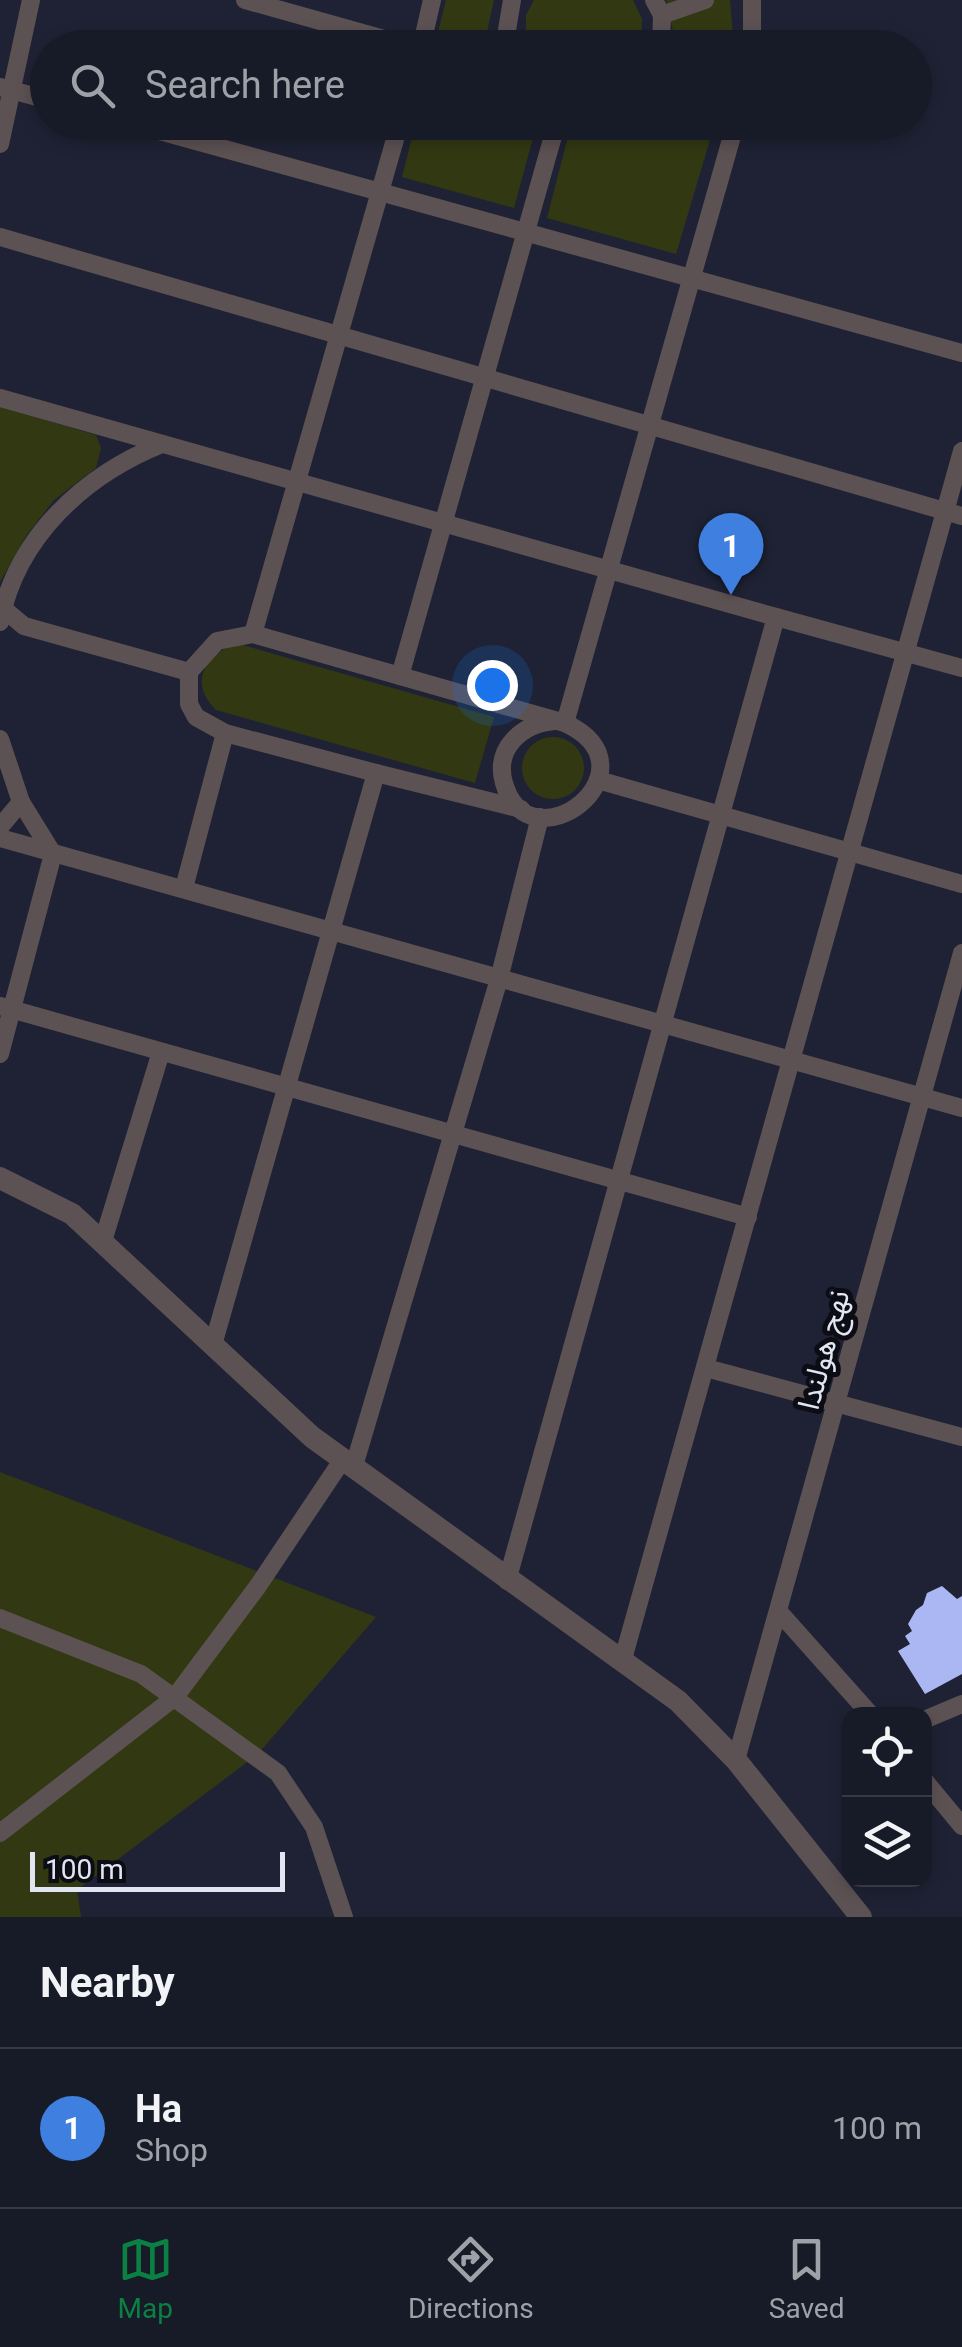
<!DOCTYPE html>
<meta charset="utf-8">
<style>
:root{--surface:#171a27;--page:#242733;--text:#f1f3f6;--muted:#9ea1a7;--line:#363844;--accent:#0b8043}
body{margin:0;font-family:Roboto,"Noto Sans Arabic",sans-serif;background:var(--page);color:var(--text)}
.controls{position:absolute;right:30px;bottom:30px;display:grid;overflow:hidden;border-radius:20px;box-shadow:0 5px 15px #0003}
.controls button{width:90px;height:90px;display:grid;place-items:center;padding:0;border:0;border-bottom:2px solid var(--line);background:var(--surface);color:var(--text);font:50px sans-serif}
.scale{position:absolute;left:30px;bottom:25px;width:255px;box-sizing:border-box;padding-left:10px;border:5px solid #e2e5f2;border-top:0;font-size:28px;line-height:35px;white-space:nowrap;color:#e2e5f2;-webkit-text-stroke:8px #0b0c14;paint-order:stroke}
.you{position:absolute;left:492px;top:685px;width:35px;height:35px;margin:-25px;border:8px solid #fff;border-radius:50%;background:#1a73e8;box-shadow:0 0 0 15px #1a73e833}
.badge{display:grid;place-items:center;width:65px;height:65px;border-radius:50%;background:var(--accent);color:#fff;font-size:32px;font-weight:700}
.pin{position:absolute;translate:-50% -82px;filter:drop-shadow(0 2px 5px #0008)}
.pin::after{content:'';position:absolute;top:52px;width:35px;height:30px;background:inherit;clip-path:polygon(0 0,100% 0,50% 100%)}
.list{margin:0;padding:0;list-style:none}
h2{display:flex;justify-content:space-between;align-items:center;height:130px;margin:0;padding:0 40px;font-size:42px}
h2 small{font-size:32px;font-weight:400;color:var(--muted)}
.list li{display:grid;grid-template-columns:65px 1fr auto;gap:30px;align-items:center;box-sizing:border-box;height:160px;padding:0 40px;border-top:2px solid var(--line)}
.list b{display:block;font-size:38px;white-space:nowrap}
.list p{margin:0;font-size:32px;white-space:nowrap;color:var(--muted)}
.list em{font-size:32px;font-style:normal;color:var(--muted)}
.icon{flex:none;width:55px;height:55px;fill:none;stroke:currentColor;stroke-width:2;stroke-linecap:round;stroke-linejoin:round}
.map{position:relative;flex:none;width:962px;height:1917px;overflow:hidden}
.search{position:absolute;background:var(--surface);box-shadow:0 5px 15px #0003;left:30px;right:30px;top:30px;height:110px;display:flex;align-items:center;gap:25px;box-sizing:border-box;padding:0 35px;border-radius:55px;color:var(--muted);font-size:38px}
.sheet{height:290px;background:var(--surface)}
nav{display:flex;justify-content:space-around;align-items:center;box-sizing:border-box;height:140px;border-top:2px solid var(--line);background:var(--surface);font-size:28px;color:var(--muted)}
nav a{display:grid;justify-items:center;gap:5px}
nav .on{color:var(--accent)}
.map>svg:first-child{display:block}
.green{fill:#323912}
.building{fill:#abb7f2}
.lines{fill:none;stroke-linecap:round;stroke-linejoin:round}
.minor{stroke:#5d5253;stroke-width:18}
.tertiary{stroke:#5d5253;stroke-width:22}
.labels{text-anchor:middle;stroke-width:10;stroke-linejoin:round;paint-order:stroke}
.street-label{font-size:30px;fill:#e2e5f2;stroke:#0b0c14}
</style>
<div class="map">
<svg width="962" height="1917" viewBox="0 0 962 1917">
<rect width="100%" height="100%" fill="#1f2234"/>
<g class="green">
<path d="M446,0h48l-7,32 2,15 -55,1z"/>
<path d="M534,0h99l9,19 -1,28h-115v-32z"/>
<path d="M666,0h64l4,47h-63l2,-16z"/>
<path d="M416,122l121,1 -23,85 -112,-31z"/>
<path d="M605,123h110l-39,131 -129,-36 24,-93z"/>
<path d="M0,407l96,28 5,13 -5,20 -42,32 -28,36 -26,46z"/>
<path d="M236,643l258,74 -19,66 -259,-73c-28,-28 -11,-54 20,-67z"/>
<circle cx="553" cy="768" r="31"/>
<path d="M0,1472l376,145 -118,137 -181,136 4,27h-81z"/>
</g>
<path class="building" d="M942,1586l15,13 5,-3v78l-37,20 -27,-43 12,-7 -5,-8 7,-5 -4,-7 8,-14 7,-5 4,-12z"/>
<g class="lines">
<g class="minor">
<path d="M245,0l171,48"/>
<path d="M654,0l8,15 -1,33"/>
<path d="M662,15l43,-15"/>
<path d="M421,48l11,-48"/>
<path d="M441,48l62,-4"/>
<path d="M504,48l8,-48"/>
<path d="M752,48v-48"/>
<path d="M0,87l48,13"/>
<path d="M127,122l835,231"/>
<path d="M0,144l31,-144"/>
<path d="M0,237l962,279"/>
<path d="M0,398l776,219 -269,964"/>
<path d="M0,606l24,20 165,46"/>
<path d="M776,617l186,51"/>
<path d="M0,622c17,-86 85,-147 162,-178"/>
<path d="M253,634l147,-512"/>
<path d="M400,676l157,-554"/>
<path d="M565,723l171,-601"/>
<path d="M0,739l21,63 32,52 -53,200"/>
<path d="M376,773l-151,-40 -29,-16 -7,-13v-32l28,-31 36,-7 312,89c98,46 -36,149 -61,60 -10,-35 18,-59 50,-62"/>
<path d="M598,780l364,104"/>
<path d="M0,827l21,-25"/>
<path d="M0,838l962,270"/>
<path d="M184,888l41,-155"/>
<path d="M0,1006l748,211"/>
<path d="M103,1241l58,-189"/>
<path d="M213,1345l163,-572 145,36"/>
<path d="M706,1368l256,69"/>
<path d="M354,1466l145,-487 41,-162"/>
<path d="M780,1613l90,101"/>
<path d="M0,1618l141,56 137,99 36,54 30,90"/>
<path d="M623,1659l339,-1208"/>
<path d="M924,1720l38,-16"/>
<path d="M736,1760l226,-807"/>
<path d="M924,1780l38,46"/>
<path d="M0,1833l175,-136 83,-111 85,-127"/>
</g>
<path class="tertiary" d="M0,1178l72,36 240,223 366,264 58,59 125,157"/>
</g>
<g class="labels">
<g class="street-label">
<text transform="translate(824 1350) rotate(-75)" y="10">نهج هولندا</text>
</g>
</g>
</svg>
<div class="controls">
<button><svg class="icon" aria-label="locate" viewBox="0 0 24 24"><circle cx="12" cy="12" r="6"/><path d="M12 2v4M12 18v4M2 12h4M18 12h4"/></svg></button>
<button><svg class="icon" aria-label="layers" viewBox="0 0 24 24"><path d="M12 4l9 5-9 5-9-5zM3 14l9 5 9-5"/></svg></button>
</div>
<div class="scale">100 m</div>
<div class="you"></div>
<div class="pin badge" style="left:731px;top:595px;background:#3f7fe0">1</div>
<div class="search"><svg class="icon" aria-label="search" viewBox="0 0 24 24"><circle cx="10" cy="10" r="6"/><path d="M15 15l6 6"/></svg>Search here</div>
</div>
<section class="sheet">
<h2>Nearby<small></small></h2>
<ul class="list">
<li><span class="badge" style="background:#3f7fe0">1</span><div><b>Ha</b><p>Shop</p></div><em>100 m</em></li>
</ul>
</section>
<nav>
<a class="on"><svg class="icon" aria-label="map" viewBox="0 0 24 24"><path d="M3 6l6-2 6 2 6-2v14l-6 2-6-2-6 2zM9 4v14M15 6v14"/></svg>Map</a>
<a><svg class="icon" aria-label="directions" viewBox="0 0 24 24"><path d="M12 3l9 9-9 9-9-9zM9 14v-3h6M13 9l2 2-2 2"/></svg>Directions</a>
<a><svg class="icon" aria-label="saved" viewBox="0 0 24 24"><path d="M7 4h10v16l-5-4-5 4z"/></svg>Saved</a>
</nav>
